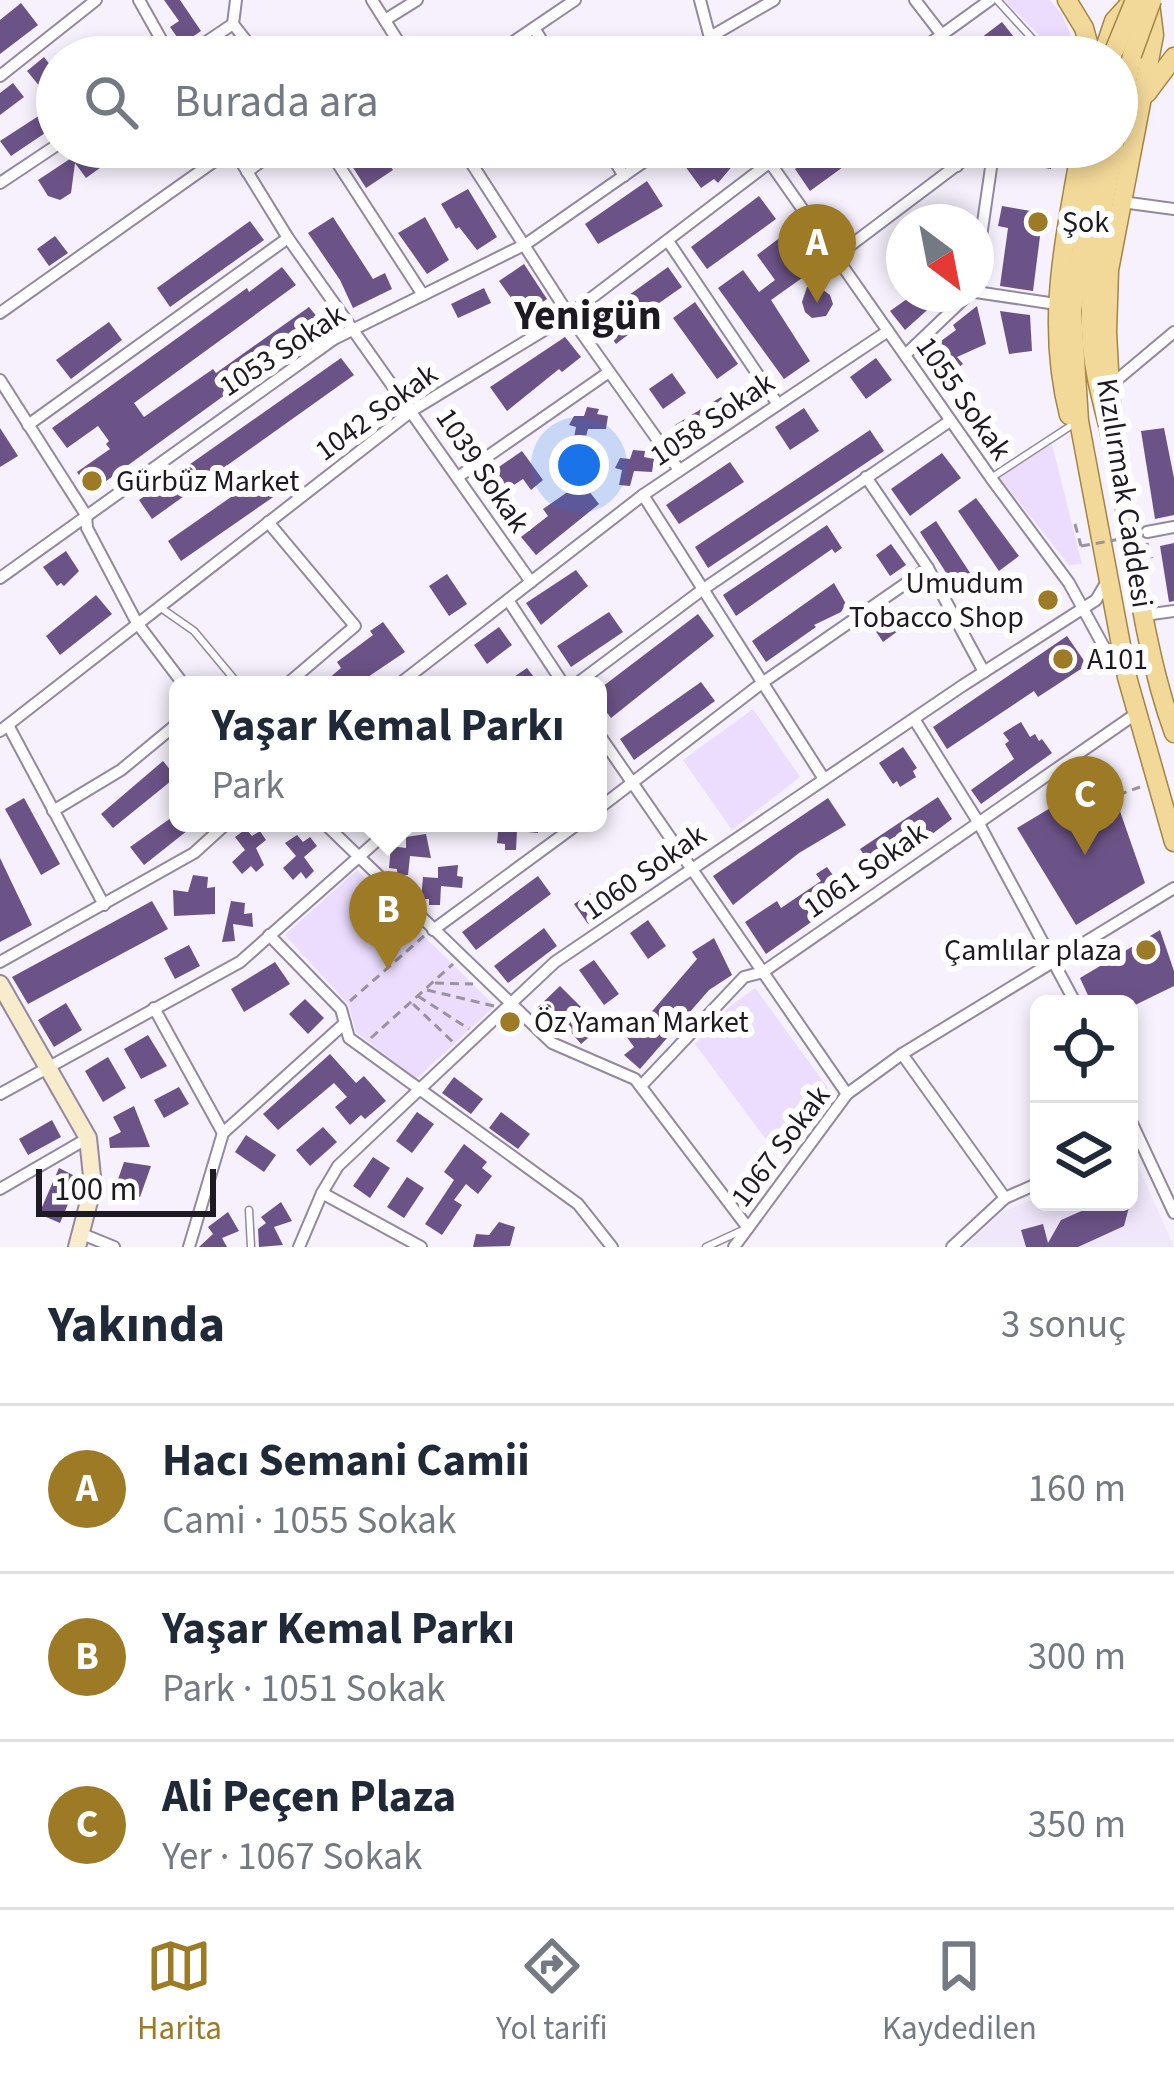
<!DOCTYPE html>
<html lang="tr">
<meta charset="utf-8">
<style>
:root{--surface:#fff;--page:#f2f2f3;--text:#1f2937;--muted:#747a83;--line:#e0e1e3;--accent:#9d7b26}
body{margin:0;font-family:"Source Sans 3",sans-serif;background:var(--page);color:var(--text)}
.controls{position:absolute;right:36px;bottom:36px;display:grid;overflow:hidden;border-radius:18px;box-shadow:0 6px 18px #0003}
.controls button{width:108px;height:108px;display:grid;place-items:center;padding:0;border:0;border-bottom:3px solid var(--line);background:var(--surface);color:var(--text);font:60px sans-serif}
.compass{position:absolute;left:886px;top:204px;width:108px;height:108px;border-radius:50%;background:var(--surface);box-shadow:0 6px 18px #0003;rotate:148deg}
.scale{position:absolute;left:36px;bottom:30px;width:180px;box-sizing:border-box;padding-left:12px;border:6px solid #1e1a23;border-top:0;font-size:33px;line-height:42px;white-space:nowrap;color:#1e1a23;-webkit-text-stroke:9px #fff;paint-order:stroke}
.you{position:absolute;left:579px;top:465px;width:42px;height:42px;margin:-30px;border:9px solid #fff;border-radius:50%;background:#1a73e8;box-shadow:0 0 0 18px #1a73e833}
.badge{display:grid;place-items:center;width:78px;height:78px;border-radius:50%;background:var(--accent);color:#fff;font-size:39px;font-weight:700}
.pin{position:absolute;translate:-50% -99px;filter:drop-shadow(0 3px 6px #0008)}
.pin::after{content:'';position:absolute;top:63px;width:42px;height:36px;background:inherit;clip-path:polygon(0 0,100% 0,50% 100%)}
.popup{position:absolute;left:169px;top:676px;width:438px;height:156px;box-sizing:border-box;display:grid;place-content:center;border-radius:18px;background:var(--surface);filter:drop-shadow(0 3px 9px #0005);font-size:39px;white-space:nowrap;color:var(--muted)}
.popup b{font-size:45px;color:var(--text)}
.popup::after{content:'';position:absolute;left:50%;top:100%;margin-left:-24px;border:24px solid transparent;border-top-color:var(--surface)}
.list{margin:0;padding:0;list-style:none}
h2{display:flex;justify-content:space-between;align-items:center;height:156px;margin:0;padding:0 48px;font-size:51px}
h2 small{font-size:39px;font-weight:400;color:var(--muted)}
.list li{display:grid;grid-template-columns:78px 1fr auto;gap:36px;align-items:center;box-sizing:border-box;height:168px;padding:0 48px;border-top:3px solid var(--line)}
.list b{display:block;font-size:45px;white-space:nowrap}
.list p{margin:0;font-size:39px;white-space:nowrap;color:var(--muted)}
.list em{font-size:39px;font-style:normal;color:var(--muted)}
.icon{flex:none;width:66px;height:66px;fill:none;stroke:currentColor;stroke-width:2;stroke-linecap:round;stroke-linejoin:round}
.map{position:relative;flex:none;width:1174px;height:1247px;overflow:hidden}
.search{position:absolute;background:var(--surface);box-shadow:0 6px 18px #0003;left:36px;right:36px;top:36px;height:132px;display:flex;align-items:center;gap:30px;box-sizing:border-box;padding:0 42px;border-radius:66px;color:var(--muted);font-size:45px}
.sheet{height:660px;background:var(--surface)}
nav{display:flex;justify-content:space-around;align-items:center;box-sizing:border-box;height:168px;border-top:3px solid var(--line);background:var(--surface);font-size:33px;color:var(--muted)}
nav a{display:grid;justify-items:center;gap:6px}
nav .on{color:var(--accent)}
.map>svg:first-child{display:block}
.built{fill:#f0e7fb}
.green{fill:#ecddff}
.building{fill:#6c5387}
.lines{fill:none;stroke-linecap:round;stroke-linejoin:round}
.lane-casing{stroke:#9488a1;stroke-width:9}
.street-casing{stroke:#9488a1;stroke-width:14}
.secondary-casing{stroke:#9488a1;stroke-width:20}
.primary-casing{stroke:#a38544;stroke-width:21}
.path{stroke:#98939d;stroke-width:3;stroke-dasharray:9 6;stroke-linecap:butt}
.lane{stroke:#fff;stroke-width:6}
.street{stroke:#fff;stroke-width:10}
.secondary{stroke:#f9eccc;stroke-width:16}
.primary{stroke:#f2d899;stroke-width:18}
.primary-bridge-casing{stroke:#a38544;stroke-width:21;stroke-linecap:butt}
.path-bridge{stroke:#98939d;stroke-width:3;stroke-dasharray:9 6;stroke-linecap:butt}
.primary-bridge{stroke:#f2d899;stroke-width:18}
.poi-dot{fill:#9d7b26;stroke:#fff;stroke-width:4.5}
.labels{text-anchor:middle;stroke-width:12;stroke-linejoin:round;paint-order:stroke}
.poi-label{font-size:30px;fill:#1e1a23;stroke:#fff;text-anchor:start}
.street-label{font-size:30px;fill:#1e1a23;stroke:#fff}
.district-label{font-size:42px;font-weight:bold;fill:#1e1a23;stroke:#fff}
</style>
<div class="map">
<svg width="1174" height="1247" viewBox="0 0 1174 1247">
<rect width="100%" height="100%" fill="#f6f1fc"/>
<path class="built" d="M1135,1159l39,88h-209l38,-36 36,-14v5h90v-40z"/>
<g class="green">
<path d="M1004,0h46l12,15 16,37 -17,5z"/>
<path d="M1052,444l30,120 -13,1 -70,-88z"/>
<path d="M753,709l47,68 -68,53 -49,-70z"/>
<path d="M357,870l138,136 -79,73 -60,-47 -7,-27 -64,-70z"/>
<path d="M755,988l76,104 -42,60 -25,-15 -69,-93 33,-36z"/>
</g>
<g class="building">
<path d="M164,0h16l21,31 -19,13 -12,-17 9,-6z"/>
<path d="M21,3l17,22 -38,29v-34z"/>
<path d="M1002,22l28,35h-12l-5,-7 -9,7h-21l-10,-13z"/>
<path d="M44,57l13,17 -16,14 -14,-17z"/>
<path d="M13,83l11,14 -24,18v-22z"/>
<path d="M57,104v21l-46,31 -11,-15z"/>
<path d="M88,147h41l-43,31 -11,-15 -4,30 -11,7 -12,-4 -10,-16z"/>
<path d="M340,147h37l16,23 -27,18z"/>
<path d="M692,147h37l5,17 -16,19 -4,-4 -13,9 -19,-26 6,-4 -4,-6z"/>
<path d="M825,147l18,20 -33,24 -15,-22z"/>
<path d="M1011,147h43l-3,22 -41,-7z"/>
<path d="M647,181l16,25 -65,38 -13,-20z"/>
<path d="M468,189l29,48 -20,13 -18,-23 -3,2 -15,-25z"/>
<path d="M759,196l17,23 -69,50 -16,-22z"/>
<path d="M1002,206l41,7 -10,78 -33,-5 8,-58 -10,-2z"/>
<path d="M333,217l40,62 12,-6 7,16 -39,19 -13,-28 -32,-47z"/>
<path d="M425,217l24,43 -22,14 -29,-41z"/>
<path d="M250,221l14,19 -94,67 -13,-19z"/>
<path d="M786,233l26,38 -41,29 39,61 -26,18 -66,-91 25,-18 16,22 16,-12 -18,-25z"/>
<path d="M55,236l13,17 -19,13 -12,-17z"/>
<path d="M524,264l23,35 -23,17 -25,-35z"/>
<path d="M282,267l14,18 -162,118 10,14 69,-48 3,4 93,-66 14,17 -232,168 -14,-20 33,-23 -4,-5 3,-3 -11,-15 -31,22 -15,-20 195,-140 2,4z"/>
<path d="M668,267l14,20 -40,28 4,6 -30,23 -19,-26z"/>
<path d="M807,287l15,2 8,6 3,9 -7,12 -14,2 -7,-6 -3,-10z"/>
<path d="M484,288l7,15 -33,15 -7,-14z"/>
<path d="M914,294h31l-40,36 -15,-19z"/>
<path d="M695,302l43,62 -21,15 -44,-61z"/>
<path d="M977,306l9,38 -29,13 6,7 -22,17 -19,-26 34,-25 -3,-5z"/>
<path d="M1000,311l30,4 2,36 -23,3z"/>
<path d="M109,322l13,18 -51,39 -15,-19z"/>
<path d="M565,337l16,20 -19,15 -3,-3 -52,42 -17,-24z"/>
<path d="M341,358l13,17 -202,144 -13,-19z"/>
<path d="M876,358l16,22 -26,19 -16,-22z"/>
<path d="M672,373l14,20 -23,16 -14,-20z"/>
<path d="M721,397l12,19 -43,30 -15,-21z"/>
<path d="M587,407l12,2 -2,5 11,2 -2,13h-18l-4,15 -11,-1 3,-16 -7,-2 5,-9h10z"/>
<path d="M804,408l15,23 -29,19 -15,-23z"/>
<path d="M455,414l17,26 -14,9 -17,-26z"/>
<path d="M0,428l18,28 -18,11z"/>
<path d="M1164,428l10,50v37l-19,4 -14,-88z"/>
<path d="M870,430l14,21 -176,117 -13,-21z"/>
<path d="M633,450l12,1 -1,6 10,2 -2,13 -18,-1 -4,15 -11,-1 3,-15 -7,-2 5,-10 10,1z"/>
<path d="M522,451l21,29 -12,10 -8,-11 -31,20 -12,-19z"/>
<path d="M942,453l19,25 -51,38 -19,-27z"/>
<path d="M730,462l14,20 -65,42 -13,-19z"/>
<path d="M264,474l15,19 -98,68 -13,-20z"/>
<path d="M582,482l17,22 -63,51 -15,-18 27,-21 -5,-7z"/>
<path d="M976,498l43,58 -20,15 -41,-60z"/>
<path d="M936,521l42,64 -17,11 -41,-64z"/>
<path d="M827,525l15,23 -7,5 -3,-4 -96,67 -13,-21z"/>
<path d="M1174,543v58l-5,1 -9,-56z"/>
<path d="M891,544l15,21 -16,11 -14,-21z"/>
<path d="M66,551l13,20 -15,15 -3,-3 -4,3 -14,-19z"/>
<path d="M576,570l12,16 -47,39 -15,-22z"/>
<path d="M447,574l20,30 -18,12 -20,-30z"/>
<path d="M834,583l12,21 -5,8 -27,13 2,2 -50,35 -14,-21z"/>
<path d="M96,595l16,19 -52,41 -14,-19z"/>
<path d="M609,612l14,20 -52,35 -14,-21z"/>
<path d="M698,614l16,22 -103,82 -13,-17v-11z"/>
<path d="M892,614l10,14 -19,14 -10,-15z"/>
<path d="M383,622l22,30 -49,33h-35l20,-17 -4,-6 36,-27 -3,-4z"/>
<path d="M499,627l13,18 -25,19 -13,-19z"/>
<path d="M1067,636l20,29 -49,32 -4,-6 -87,58 -14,-22z"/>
<path d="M527,668l13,17h-38z"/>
<path d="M701,682l14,19 -81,59 -14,-21z"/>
<path d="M1021,722l9,15 5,-3 4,7 3,-2 10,14 -71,51 -10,-14 43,-31 -9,-15 4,-3 -6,-8z"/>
<path d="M903,747l14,21 -4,3 3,6 -16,10 -3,-6 -4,3 -14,-21z"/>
<path d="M163,761l13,16 -63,51 -12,-14z"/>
<path d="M1107,774l38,109 -69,42 -59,-97z"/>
<path d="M938,797l14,22 -74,56 -18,-26z"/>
<path d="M24,798l36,66 -19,11 -36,-66z"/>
<path d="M828,798l18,27 -47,28 -66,52 -20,-29z"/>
<path d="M178,813v10h19l-53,42 -14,-18z"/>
<path d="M499,823h40l-1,10 -21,-2 -1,19h-11v-6l-8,-1z"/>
<path d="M246,829l6,7 8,-5 6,9 -10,8 8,17 -8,7 -5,-6 -9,8 -10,-12 13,-12 -10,-13z"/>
<path d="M426,834l5,24 -21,-2 -2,19h-11v-6l-8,-1 2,-22 15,2v-11z"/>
<path d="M297,835l6,7 7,-5 7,9 -13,11 10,14 -8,8 -5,-7 -8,8 -10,-12 13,-12 -11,-13z"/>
<path d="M0,858l32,67 -32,17z"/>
<path d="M458,865l-1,11 6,1 -1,11 -21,-2 -1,19h-11v-6h-8l2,-22 15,1v-11z"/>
<path d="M827,867l21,29 -82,58 -21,-32 32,-21 4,7 40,-27 -5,-7z"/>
<path d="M193,875l15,2 -1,11 8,-1v27l-41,2 -1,-26 15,2z"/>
<path d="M538,876l13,18 -75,56 -14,-18z"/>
<path d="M594,891l13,19 -19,14 -14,-20z"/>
<path d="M152,901l16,28 -140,75 -16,-27z"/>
<path d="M231,901l14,2 -1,11 8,-1 1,14 -20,-3 2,17 -13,1z"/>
<path d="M648,920l18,26 -18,13 -18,-26z"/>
<path d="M544,928l13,18 -49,37 -14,-17z"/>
<path d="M1160,930l14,41v15l-45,22v-4h-37l-12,-26z"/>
<path d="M714,938l18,37 -23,15 -69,79 -16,-14 10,-8 -8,-11 8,-9 2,3 61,-71 -5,-7z"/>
<path d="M189,945l11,21 -25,13 -11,-21z"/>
<path d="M594,960l25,34 -15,11 -25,-35z"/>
<path d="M275,962l15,22 -46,28 -13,-23z"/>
<path d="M560,986l41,41 -20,17 -22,-26 -8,7 -15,-16z"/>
<path d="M305,999l19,19 -16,16 -19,-20z"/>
<path d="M66,1003l16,27 -28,17 -16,-27z"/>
<path d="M148,1035l19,31 -26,13 -17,-30z"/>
<path d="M330,1054l26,29 8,-7 22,25 -21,18 -4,-4 -11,10 -15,-18 12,-10 -13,-14 -56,47 -15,-16z"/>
<path d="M108,1057l18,31 -23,14 -18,-31z"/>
<path d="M454,1077l29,22 -12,15 -29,-21z"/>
<path d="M179,1087l10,17 -25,14 -10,-18z"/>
<path d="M134,1106l16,41 -40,1 -1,-10 12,-6 -8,-15z"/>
<path d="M417,1112l17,12 -22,29 -16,-12z"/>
<path d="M501,1112l29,22 -12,15 -29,-21z"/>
<path d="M52,1120l9,17 -33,18 -9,-16z"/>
<path d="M323,1127l14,15 -27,24 -14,-16z"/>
<path d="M246,1135l30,20 -12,17 -29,-20z"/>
<path d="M464,1144l23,18 -5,6 10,8 -14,18 -12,-10 -12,16 8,5 -20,30 -17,-11 29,-44 -10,-8z"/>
<path d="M373,1157l17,11 -20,30 -17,-12z"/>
<path d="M124,1162l27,4 -11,31 -25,-9z"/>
<path d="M59,1168l20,10 -19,45 -21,-9z"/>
<path d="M407,1177l17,11 -20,30 -17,-11z"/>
<path d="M281,1202l11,19 -18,6 9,18 -24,2 -1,-18 8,-6 -5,-6z"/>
<path d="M1102,1202h20l7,5 -5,19 -46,21h-52l-5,-17 22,-6 5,19 13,-23z"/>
<path d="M228,1212l11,19 -17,7 5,9h-28l14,-13 -5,-7z"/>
<path d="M499,1222l16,5 -5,19 -37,1 3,-13 13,1z"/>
</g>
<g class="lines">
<g class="lane-casing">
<g id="lane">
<path d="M997,0l52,57"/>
<path d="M991,478l81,-53"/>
<path d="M161,608l33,23 45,54"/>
<path d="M249,1210l2,37"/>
<path d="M706,1247l39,-18"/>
</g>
</g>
<g class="street-casing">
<g id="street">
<path d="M139,0l32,57"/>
<path d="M236,0l-3,24 26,33"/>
<path d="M372,0l36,57"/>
<path d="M700,0l15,57"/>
<path d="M915,0l44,57"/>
<path d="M385,20l32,-20"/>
<path d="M534,28l18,29"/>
<path d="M710,37l64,-37"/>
<path d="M184,57l49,-33"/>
<path d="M491,57l84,-57"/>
<path d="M911,57l79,-57"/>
<path d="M0,76l96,-76"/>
<path d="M232,147l56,91 243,344"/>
<path d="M327,147l96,148"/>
<path d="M461,147l108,168 110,155"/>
<path d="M606,147l18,29"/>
<path d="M759,147l232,331 78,105 35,64 19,24"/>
<path d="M944,147l13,19"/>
<path d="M247,172l33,-25"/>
<path d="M0,183l57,-38"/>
<path d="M1122,202l52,7"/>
<path d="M668,241l109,162"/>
<path d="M835,257l146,-110"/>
<path d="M976,271l18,-124"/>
<path d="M976,292l80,12"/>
<path d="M0,313l233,-165"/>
<path d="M905,355l64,-61"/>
<path d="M0,380l86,135 1,13 50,95 47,62"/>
<path d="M1112,384l62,-52"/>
<path d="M28,425l260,-187"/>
<path d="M458,477l151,-105"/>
<path d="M866,477l62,91 56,104"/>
<path d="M643,495l181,284"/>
<path d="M268,522l87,104 -69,59"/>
<path d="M1147,532l27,-5"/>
<path d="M0,578l334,-239 192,-95 139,-97"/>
<path d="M508,600l56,85"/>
<path d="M1145,615l29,-4"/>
<path d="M398,685l245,-190 245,-164"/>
<path d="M575,685l127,-95 248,-169"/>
<path d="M914,719l63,101 99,184"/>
<path d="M8,725l96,180"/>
<path d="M0,731l413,-321 156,-95 221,-168"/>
<path d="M598,733l249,361"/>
<path d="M598,809l164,-126 166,-115"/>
<path d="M53,811l68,-41 57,-47"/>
<path d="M324,823l228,220 83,36 113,149"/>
<path d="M433,930l146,-107"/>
<path d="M269,935l72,74 8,29 229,166 34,43"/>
<path d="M0,962l194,-109 33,-30"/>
<path d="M154,1008l69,125"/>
<path d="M902,1054l103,144"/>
<path d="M641,1086l103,-109 19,-5 374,-259"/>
<path d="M0,1094l240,-132 157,-139"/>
<path d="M1129,1117l45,96"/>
<path d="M0,1189l88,-51"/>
<path d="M322,1193l99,54"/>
<path d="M82,1234l32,13"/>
<path d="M189,1247l34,-114 122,-110"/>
<path d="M299,1247l23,-54 16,-27 217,-204 407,-276 134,-86 10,-17"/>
<path d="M734,1247l113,-153 55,-40 272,-166"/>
<path d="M952,1247l53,-49 34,-15"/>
</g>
</g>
<g class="secondary-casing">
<path id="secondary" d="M0,984l88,154 5,48 -16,61"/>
</g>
<g class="primary-casing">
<g id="primary">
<path d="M1067,0l17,28 8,29"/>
<path d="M1102,57l12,-36 19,-21"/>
<path d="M1147,93l27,-36"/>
<path d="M1117,135l15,-80"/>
<path d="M1097,147l-25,164 7,110 48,256 47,165"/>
<path d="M1115,147c-12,60 -26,120 -24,182 1,47 17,89 26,135 17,88 26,184 57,269"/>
<path d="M1111,408l-4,-76 2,-62 45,-235 -4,-32"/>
<path d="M1069,415c-24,-95 -4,-174 12,-268"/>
</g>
</g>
<g class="path">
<path d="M1075,524l6,22"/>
<path d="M1147,543l5,15"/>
<path d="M1118,795l22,-8"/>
<path d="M435,983l38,1"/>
<path d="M427,990l67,16"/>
<path d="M418,996l51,33"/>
<path d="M350,1001l74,-65"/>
<path d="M413,1004l41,39"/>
<path d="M371,1038l82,-74"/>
</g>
<use href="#lane" class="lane"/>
<use href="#street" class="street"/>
<use href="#secondary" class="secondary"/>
<use href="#primary" class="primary"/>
<g class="primary-bridge-casing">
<g id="primary-bridge">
<path d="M1115,49l20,-49"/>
<path d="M1132,55l20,-55"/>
</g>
</g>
<path class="path-bridge" d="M1081,546l63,-11"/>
<use href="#primary-bridge" class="primary-bridge"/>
</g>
<g class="poi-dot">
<circle cx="1038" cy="222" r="12"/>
<circle cx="92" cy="481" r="12"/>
<circle cx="1048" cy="600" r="12"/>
<circle cx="1063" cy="659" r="12"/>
<circle cx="1146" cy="950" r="12"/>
<circle cx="510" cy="1022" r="12"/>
</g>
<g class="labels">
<g class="poi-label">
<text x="1062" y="232">Şok</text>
<text x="116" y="491">Gürbüz Market</text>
<text x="1024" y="593" text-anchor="end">Umudum<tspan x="1024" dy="34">Tobacco Shop</tspan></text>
<text x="1087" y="669">A101</text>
<text x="1122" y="960" text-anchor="end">Çamlılar plaza</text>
<text x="534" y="1032">Öz Yaman Market</text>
</g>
<g class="street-label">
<text transform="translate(282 350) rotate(-33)" y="10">1053 Sokak</text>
<text transform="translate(964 398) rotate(55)" y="10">1055 Sokak</text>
<text transform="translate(376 412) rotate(-36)" y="10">1042 Sokak</text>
<text transform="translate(712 419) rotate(-34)" y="10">1058 Sokak</text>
<text transform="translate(483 470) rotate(56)" y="10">1039 Sokak</text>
<text transform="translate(1125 493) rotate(81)" y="10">Kızılırmak Caddesi</text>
<text transform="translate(865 870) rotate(-35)" y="10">1061 Sokak</text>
<text transform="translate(644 872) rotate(-35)" y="10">1060 Sokak</text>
<text transform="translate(780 1146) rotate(-53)" y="10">1067 Sokak</text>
</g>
<g class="district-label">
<text x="588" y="329">Yenigün</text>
</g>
</g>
</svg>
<div class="controls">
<button><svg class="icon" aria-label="locate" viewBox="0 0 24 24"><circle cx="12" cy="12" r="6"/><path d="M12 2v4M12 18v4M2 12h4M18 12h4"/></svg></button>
<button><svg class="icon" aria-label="layers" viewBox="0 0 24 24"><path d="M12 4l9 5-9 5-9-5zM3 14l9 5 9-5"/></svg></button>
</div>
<svg class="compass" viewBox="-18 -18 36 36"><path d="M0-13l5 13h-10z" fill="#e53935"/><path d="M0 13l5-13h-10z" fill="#747a83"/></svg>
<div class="scale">100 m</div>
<div class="you"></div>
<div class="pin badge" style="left:817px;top:303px">A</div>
<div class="pin badge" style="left:388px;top:970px">B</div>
<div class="popup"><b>Yaşar Kemal Parkı</b>Park</div>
<div class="pin badge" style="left:1085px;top:855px">C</div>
<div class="search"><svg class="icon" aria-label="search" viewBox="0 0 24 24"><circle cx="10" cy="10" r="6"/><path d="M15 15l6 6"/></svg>Burada ara</div>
</div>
<section class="sheet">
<h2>Yakında<small>3 sonuç</small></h2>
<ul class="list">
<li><span class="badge">A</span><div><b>Hacı Semani Camii</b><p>Cami · 1055 Sokak</p></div><em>160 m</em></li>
<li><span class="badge">B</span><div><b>Yaşar Kemal Parkı</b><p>Park · 1051 Sokak</p></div><em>300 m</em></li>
<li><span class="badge">C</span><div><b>Ali Peçen Plaza</b><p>Yer · 1067 Sokak</p></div><em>350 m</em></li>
</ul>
</section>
<nav>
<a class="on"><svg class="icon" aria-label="map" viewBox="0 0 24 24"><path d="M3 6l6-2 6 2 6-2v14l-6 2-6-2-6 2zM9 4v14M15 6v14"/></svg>Harita</a>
<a><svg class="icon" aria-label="directions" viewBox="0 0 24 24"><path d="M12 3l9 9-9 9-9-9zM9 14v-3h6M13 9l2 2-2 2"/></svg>Yol tarifi</a>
<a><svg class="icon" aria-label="saved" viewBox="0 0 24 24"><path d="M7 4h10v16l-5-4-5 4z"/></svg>Kaydedilen</a>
</nav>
